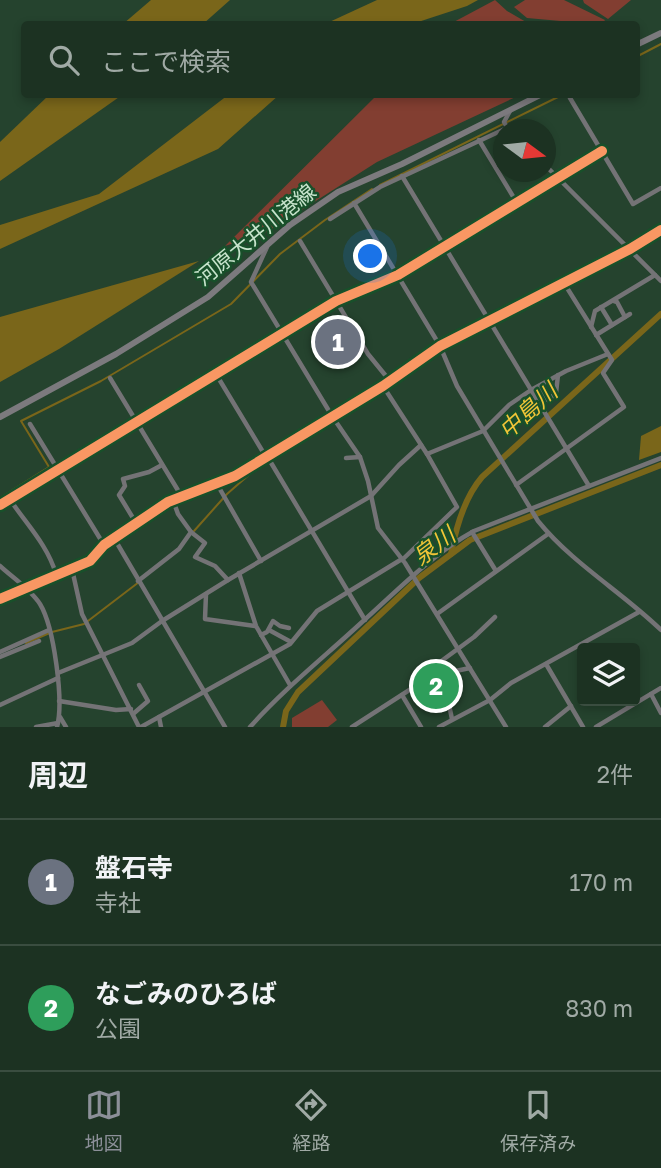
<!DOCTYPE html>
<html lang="ja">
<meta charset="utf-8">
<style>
:root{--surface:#1c3222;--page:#293e2f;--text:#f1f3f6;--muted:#a0aaa5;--line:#3a4d40;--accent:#8c9099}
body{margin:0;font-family:"Golos Text","Noto Sans JP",sans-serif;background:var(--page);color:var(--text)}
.controls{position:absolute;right:21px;bottom:21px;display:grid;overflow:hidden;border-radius:7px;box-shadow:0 4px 10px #0003}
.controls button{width:63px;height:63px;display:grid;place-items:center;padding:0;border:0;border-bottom:2px solid var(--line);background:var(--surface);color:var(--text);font:35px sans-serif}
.compass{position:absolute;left:493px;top:119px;width:63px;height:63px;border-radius:50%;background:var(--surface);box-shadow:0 4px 10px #0003;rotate:105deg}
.you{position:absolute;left:371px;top:257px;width:24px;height:24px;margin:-18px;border:5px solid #fff;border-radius:50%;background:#1a73e8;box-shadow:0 0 0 10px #1a73e833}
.badge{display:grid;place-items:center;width:46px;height:46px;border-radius:50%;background:var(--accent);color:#fff;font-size:23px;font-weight:700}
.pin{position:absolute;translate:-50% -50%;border:4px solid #fff;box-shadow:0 2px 7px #0006}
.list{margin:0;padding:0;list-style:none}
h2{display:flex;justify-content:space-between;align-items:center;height:91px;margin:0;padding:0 28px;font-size:30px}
h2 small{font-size:23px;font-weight:400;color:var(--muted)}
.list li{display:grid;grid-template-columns:46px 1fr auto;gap:21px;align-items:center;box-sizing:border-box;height:126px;padding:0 28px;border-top:2px solid var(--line)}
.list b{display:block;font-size:26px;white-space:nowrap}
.list p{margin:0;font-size:23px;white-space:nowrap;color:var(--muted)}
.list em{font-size:23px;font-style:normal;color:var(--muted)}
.icon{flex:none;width:38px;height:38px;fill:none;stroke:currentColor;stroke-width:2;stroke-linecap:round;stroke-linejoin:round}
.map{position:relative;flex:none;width:661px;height:727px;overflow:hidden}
.search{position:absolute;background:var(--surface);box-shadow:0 4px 10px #0003;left:21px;right:21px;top:21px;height:77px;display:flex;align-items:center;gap:18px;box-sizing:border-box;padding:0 24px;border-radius:7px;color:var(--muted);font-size:26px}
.sheet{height:343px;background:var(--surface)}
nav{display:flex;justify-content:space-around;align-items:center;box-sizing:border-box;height:98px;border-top:2px solid var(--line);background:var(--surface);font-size:19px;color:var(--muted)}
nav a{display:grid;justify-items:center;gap:4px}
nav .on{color:var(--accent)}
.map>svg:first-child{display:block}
.green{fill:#823e31}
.water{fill:#7a661a}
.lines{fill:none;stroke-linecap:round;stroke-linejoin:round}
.stream{stroke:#7a661a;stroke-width:2}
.river{stroke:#7a661a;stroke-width:6}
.minor{stroke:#747376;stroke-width:4.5}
.major{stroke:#7c7a7e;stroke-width:6}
.cycleway-casing{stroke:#18502a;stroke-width:15}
.cycleway{stroke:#f99763;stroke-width:10}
.labels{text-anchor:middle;stroke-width:5;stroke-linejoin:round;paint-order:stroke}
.street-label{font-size:21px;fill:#c7e4cc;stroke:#18502a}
.water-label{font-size:23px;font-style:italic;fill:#f1c538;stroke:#18502a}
</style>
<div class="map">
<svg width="661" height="727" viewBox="0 0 661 727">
<rect width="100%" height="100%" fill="#25432e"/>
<g class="green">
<path d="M495,0l12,11 19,11 20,2h-96z"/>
<path d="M525,0h39l41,20 -3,4h-8l-67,-6 -13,-11z"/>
<path d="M583,0h48l-23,19 -24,-16z"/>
<path d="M377,95h143l-143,67 -110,70 -42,14z"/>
<path d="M446,673l3,16 -19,6 -7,-10z"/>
<path d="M322,700l15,20 -9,7h-36v-9z"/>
</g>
<g class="water">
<path d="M151,0h79l-27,24h-80z"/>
<path d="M377,0h101l-11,6 -55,18h-87z"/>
<path d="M49,95h73l-122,86v-39z"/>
<path d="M228,95h51l-61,54 -218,100v-24l99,-31z"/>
<path d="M199,261l-140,88 -59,33v-65z"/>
<path d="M661,426v26l-22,8 2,-24z"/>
</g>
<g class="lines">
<g class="stream">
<path d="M636,57l25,-13"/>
<path d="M380,185l184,-91"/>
<path d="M374,394l8,-5"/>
<path d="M0,498l49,-31 -28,-46 80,-40 130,-77 49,-50 45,-34 47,-31"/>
<path d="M194,531l33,-37 40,-35"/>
<path d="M26,643l26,-11 32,-8 55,-42"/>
</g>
<g class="river">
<path d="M451,554c5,-27 13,-56 31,-77l179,-163"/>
<path d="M283,727l3,-16 12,-19 121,-114 51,-38 191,-75"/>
</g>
<g class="minor">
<path d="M570,98l63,106 28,-16"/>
<path d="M508,129l-4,-7 6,-11"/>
<path d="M479,140l38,63"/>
<path d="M546,166l115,115"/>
<path d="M402,176l187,310"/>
<path d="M354,203l86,143 17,40 81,135c35,43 84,71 123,109"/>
<path d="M330,219l50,-32 127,-59"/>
<path d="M300,241l68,113 22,27"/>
<path d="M267,247l-16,35 81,134 28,41 8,24 10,47 27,35 101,164"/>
<path d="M614,301l3,1 8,15"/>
<path d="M601,307l11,18"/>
<path d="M591,327l4,-16 60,-36"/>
<path d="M596,335l34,-21"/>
<path d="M216,374l50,83"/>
<path d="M110,378l72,119"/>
<path d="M383,386l44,68 56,-23 26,-26 22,-15 35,-19 42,-17"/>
<path d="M539,386l9,14 8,-7 2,-18"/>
<path d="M30,424l74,121"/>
<path d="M267,456l98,164"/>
<path d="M346,458l14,-1"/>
<path d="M217,484l44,77"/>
<path d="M516,485l108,-78 -21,-34 9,-13 -48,-77"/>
<path d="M9,498c17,26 38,46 47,76"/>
<path d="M0,505l336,-204 62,-26 204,-124"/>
<path d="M136,523l-17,-28 6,-9 -2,-7 26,-7 13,-7"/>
<path d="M191,532l14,11 -10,14 20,9 13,14"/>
<path d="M472,532l24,39"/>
<path d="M114,538l111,189"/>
<path d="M402,560l55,-53 -30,-53"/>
<path d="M0,566c13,12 30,23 40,38 14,23 24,97 17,123"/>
<path d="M72,569l10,45 57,113"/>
<path d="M239,573l17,53 34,59"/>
<path d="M138,581l41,-32 12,-17 -13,-18 -5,-14"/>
<path d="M206,594l-1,25 50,7"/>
<path d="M0,599l90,-38 14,-16 64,-43 67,-26 148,-90 57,-40 190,-97 31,-19"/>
<path d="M437,614l111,-80"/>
<path d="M269,630l22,12"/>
<path d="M261,635l6,-3 6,-11 7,5 9,2"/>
<path d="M0,652l49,-22"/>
<path d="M0,657l39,-16"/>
<path d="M546,664l37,63"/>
<path d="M442,669l4,4 24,-5"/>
<path d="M58,673l74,-30 30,-22 66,-41 143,-84 28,-31 22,-20"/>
<path d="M651,694l10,19"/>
<path d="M402,695l19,32"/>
<path d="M59,701l57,9 15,-1"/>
<path d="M0,705l58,-27"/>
<path d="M431,710l18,-5 3,14"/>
<path d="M133,714l15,-13 -9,-16"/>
<path d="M60,717l6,10"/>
<path d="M159,717l2,10"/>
<path d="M36,727l22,-4"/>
<path d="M141,727l149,-83 27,-33 85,-52"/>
<path d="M250,727c34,-38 73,-69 111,-104 36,-32 71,-69 113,-92l187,-73"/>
<path d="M352,727l90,-58 -2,-7 34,-25 21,-20"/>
<path d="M439,727l51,-27 21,-17 128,-71"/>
<path d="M545,727l26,-21"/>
<path d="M596,727l65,-39"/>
</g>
<g class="major">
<path d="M636,45l25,-12"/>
<path d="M0,417l116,-63 92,-57 82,-72 48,-33 64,-28 140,-70"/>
</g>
<g class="cycleway-casing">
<g id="cycleway">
<path d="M0,505l336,-204 62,-26 204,-124"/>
<path d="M0,599l90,-38 14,-16 64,-43 67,-26 148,-90 57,-40 190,-97 31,-19"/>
</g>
</g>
<use href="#cycleway" class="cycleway"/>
</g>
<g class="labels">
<g class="street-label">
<text transform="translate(256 235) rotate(-39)" y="7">河原大井川港線</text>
</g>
<g class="water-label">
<text transform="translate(528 411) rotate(-42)" y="8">中島川</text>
<text transform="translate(434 546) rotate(-37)" y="8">泉川</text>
</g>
</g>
</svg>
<div class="controls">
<button><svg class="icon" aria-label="layers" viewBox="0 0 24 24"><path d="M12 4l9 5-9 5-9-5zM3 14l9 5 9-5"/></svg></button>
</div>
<svg class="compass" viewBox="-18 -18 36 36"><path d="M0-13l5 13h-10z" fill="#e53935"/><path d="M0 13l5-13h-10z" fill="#a0aaa5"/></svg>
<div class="you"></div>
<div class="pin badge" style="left:338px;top:342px;background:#6b7280">1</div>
<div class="pin badge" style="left:436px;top:686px;background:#2e9e5b">2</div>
<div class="search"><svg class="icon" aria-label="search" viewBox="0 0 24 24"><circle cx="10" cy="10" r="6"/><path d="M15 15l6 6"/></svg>ここで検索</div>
</div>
<section class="sheet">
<h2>周辺<small>2件</small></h2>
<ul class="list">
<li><span class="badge" style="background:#6b7280">1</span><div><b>盤石寺</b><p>寺社</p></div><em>170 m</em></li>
<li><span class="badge" style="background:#2e9e5b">2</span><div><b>なごみのひろば</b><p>公園</p></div><em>830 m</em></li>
</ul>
</section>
<nav>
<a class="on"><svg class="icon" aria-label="map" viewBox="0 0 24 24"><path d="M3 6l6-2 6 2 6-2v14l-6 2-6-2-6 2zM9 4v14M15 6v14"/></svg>地図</a>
<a><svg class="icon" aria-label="directions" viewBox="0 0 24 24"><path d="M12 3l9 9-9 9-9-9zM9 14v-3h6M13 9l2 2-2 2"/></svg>経路</a>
<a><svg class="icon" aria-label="saved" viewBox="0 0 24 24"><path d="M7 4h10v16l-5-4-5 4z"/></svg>保存済み</a>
</nav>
